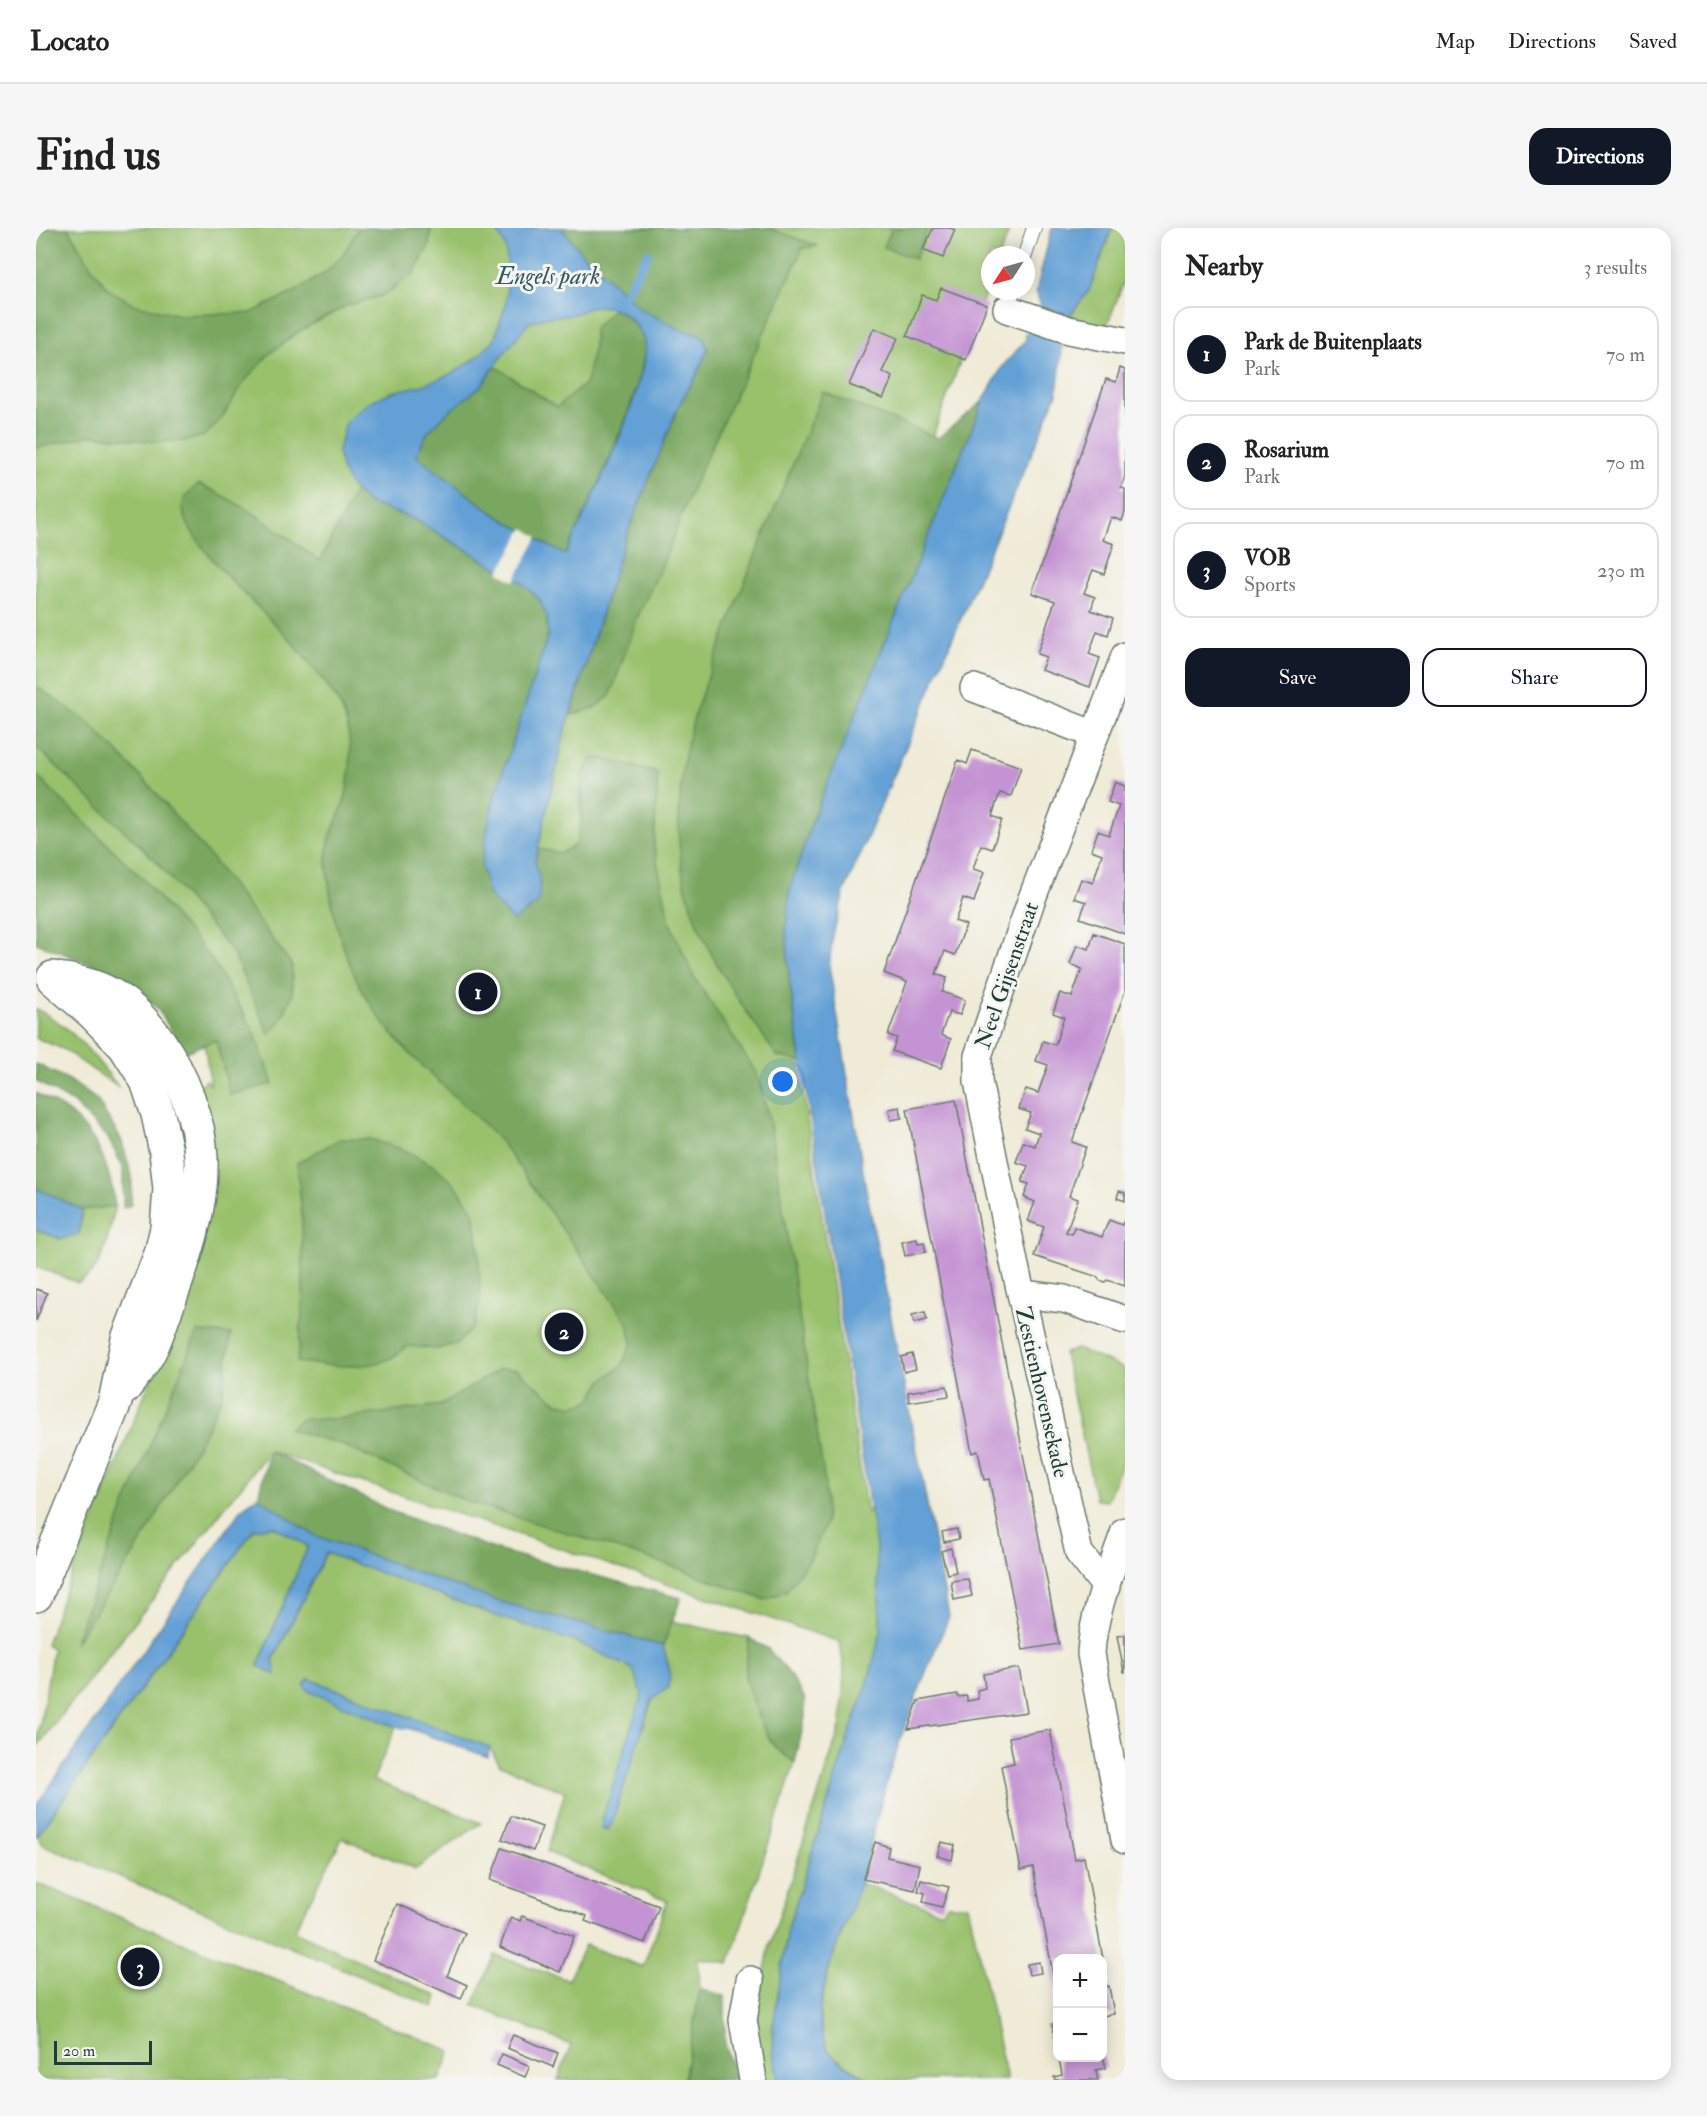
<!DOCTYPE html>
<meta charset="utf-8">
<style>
:root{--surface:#fff;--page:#f6f6f6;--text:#222;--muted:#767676;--line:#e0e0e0;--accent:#111827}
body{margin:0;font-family:"IM FELL Double Pica",serif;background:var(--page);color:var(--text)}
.controls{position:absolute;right:18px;bottom:18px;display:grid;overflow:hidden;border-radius:12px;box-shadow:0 3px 15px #0003}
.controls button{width:54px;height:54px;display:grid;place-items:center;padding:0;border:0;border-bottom:2px solid var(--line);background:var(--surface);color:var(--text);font:30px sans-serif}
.compass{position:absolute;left:945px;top:18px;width:54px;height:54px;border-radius:50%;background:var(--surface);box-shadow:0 3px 15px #0003;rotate:234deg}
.scale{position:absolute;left:18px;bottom:15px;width:98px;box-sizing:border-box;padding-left:6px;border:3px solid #1f3d34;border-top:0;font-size:16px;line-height:21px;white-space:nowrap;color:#1f3d34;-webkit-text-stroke:4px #f6f6f2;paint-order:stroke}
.you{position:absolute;left:747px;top:854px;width:21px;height:21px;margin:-15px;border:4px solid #fff;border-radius:50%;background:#1a73e8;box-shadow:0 0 0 9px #1a73e833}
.badge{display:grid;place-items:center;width:39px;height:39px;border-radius:50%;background:var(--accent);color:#fff;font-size:20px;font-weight:700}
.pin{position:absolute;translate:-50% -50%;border:3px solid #fff;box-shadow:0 2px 6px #0006}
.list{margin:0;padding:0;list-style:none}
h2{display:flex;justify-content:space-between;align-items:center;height:78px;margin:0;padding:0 24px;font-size:26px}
h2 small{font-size:20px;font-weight:400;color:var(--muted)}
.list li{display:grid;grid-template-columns:39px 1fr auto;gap:18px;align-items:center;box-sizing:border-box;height:96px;margin:0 12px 12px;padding:0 12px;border:2px solid var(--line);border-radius:18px}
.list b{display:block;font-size:22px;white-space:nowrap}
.list p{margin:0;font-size:20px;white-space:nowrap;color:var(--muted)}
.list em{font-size:20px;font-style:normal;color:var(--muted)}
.actions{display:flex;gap:12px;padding:18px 24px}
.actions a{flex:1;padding:14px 0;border:2px solid var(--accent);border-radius:18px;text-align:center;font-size:21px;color:var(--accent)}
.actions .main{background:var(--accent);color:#fff}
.map{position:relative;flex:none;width:1089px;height:1852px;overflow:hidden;border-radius:18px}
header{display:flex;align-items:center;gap:36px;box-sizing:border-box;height:84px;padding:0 30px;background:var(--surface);border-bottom:2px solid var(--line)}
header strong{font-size:28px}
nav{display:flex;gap:33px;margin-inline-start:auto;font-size:21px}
.intro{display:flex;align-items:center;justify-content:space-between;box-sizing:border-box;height:144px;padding:0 36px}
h1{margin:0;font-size:42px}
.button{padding:15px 27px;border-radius:18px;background:var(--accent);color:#fff;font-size:21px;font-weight:700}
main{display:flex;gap:36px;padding:0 36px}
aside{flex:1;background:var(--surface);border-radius:18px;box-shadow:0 3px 15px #0003}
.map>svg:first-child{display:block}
.green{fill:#99c16c;stroke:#5c7f50;stroke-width:1.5}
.forest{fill:#7aa760;stroke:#4c724a;stroke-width:1.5}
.water{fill:#64a0d5;stroke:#426e84;stroke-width:1.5;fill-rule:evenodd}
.pier{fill:#f0ebd7}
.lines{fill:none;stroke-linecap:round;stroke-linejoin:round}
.stream{stroke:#64a0d5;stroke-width:9}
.building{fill:#c493d3}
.lane-casing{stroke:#687a6d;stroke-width:16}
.street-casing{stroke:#687a6d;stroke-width:30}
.secondary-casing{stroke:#687a6d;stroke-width:36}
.lane{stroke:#fff;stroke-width:14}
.street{stroke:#fff;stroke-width:27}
.secondary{stroke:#fff;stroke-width:33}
.labels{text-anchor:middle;stroke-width:6;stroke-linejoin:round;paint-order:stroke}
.street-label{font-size:22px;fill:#1f3d34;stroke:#f6f6f2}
.water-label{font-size:24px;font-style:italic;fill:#345b64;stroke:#f6f6f2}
</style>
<header>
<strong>Locato</strong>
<nav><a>Map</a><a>Directions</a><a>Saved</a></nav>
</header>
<div class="intro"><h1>Find us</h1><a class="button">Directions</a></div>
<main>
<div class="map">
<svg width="1089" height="1852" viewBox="0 0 1089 1852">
<rect width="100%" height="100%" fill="#f6f6f2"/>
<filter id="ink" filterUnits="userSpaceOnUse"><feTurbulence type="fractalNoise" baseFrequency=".0167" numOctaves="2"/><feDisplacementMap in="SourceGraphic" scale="12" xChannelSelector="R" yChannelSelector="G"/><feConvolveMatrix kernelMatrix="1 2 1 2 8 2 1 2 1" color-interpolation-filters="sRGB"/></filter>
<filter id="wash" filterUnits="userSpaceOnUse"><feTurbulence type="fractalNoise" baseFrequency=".008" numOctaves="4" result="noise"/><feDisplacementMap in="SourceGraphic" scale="24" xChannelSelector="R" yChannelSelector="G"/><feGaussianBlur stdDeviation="1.35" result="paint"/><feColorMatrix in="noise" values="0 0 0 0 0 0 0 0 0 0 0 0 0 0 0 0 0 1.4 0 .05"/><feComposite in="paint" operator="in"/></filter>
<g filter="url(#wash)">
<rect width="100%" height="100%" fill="#f0ebd7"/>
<g class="green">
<path d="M0,0h974l-10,27h-10v26l-220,594 97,639 3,-7 6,40 5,85 -15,57 -15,40 -63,199 -15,98v26l5,28h-14l-8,-59 13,-73 72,-224 3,-53 -4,-29 -571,-191 -233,297 17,-99 -7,-5 17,-49 116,-285 16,-221 12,-9 4,6 -11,-68 -164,-92z"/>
<path d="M1076,0h13v50l-18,48 -41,-6 23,-29z"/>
<path d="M0,781c36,17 59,48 83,79l-56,-39 -27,-11z"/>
<path d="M79,978c-6,27 -10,64 -37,77l-42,-16v-37l25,9 20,-16 1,-13z"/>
<path d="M1041,1121l48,20v86l-18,46 -11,-1 -32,-147z"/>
<path d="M237,1298l35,20 -50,119 17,9 -2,-13 53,-108 168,62 85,28 54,26 9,24 -11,38 -20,94 41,-125 17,-14 1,-14 -7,-26 8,-25 78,17 -4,41 19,50 10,17 21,17 -66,200 -31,-5 2,31 -16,91h-126l13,-35 -98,-40 22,-50 73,25 17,-35 58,22 24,-66 -120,-49 18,-60 -65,-27 -11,-18 -180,-68 -5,6 4,6 88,36 -23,53 108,43 -65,46 -74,-31 -48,93 143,65 -3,11 -391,-162 -5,-10 216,-306z"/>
<path d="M0,1655l415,168 -11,29h-404z"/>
<path d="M824,1655l82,29 5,-7h21l39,175h-136l-41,-25 -8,-19 -2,-27 11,-47z"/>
</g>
<g class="forest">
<path d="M0,0h32l23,38 18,24 27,15 44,10 71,-2 45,-22 29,-18 17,-17 17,-28h72l-2,18 -15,27 -30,22 -38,11 -48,26 -30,23 -24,27 -23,37 -17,17 -20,5 -27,1 -65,-7 -56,13z"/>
<path d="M525,0h207l50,18 -15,2 -112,243 -27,70 -26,55 -28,80 -16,12 -23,7 53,-174 55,-136 17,-28 12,-28 -4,-12 -25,-8 -37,-19 -59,-55z"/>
<path d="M856,0h36l-13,31 -31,-12z"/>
<path d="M578,80c11,8 23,16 29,29 13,30 -61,184 -78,218l-69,-40 -80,-59 11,-23 20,-20 35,-28 13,-19 62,41 29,-24 8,-38v-17z"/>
<path d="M787,164l115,46 45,-37 -168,413 -25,74 -4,41 4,56 11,77 -24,-6c-37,-53 -77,-108 -92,-171 -12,-48 -5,-125 10,-171 11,-36 27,-71 40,-107 28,-72 58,-143 88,-215z"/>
<path d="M163,256c45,20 82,48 121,77l35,-70 13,12 45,16 108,63 18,17 8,17 1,19 -57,174 49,73 -5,-20 3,-13 24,4 14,-9 5,-24v-44l10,-17 10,-1 57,15 -4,74 16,76 24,54 62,95 13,46 56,366 1,39 -16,36 -24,32 -21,9 -93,-34 -203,-64 -129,-58 -52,-15 14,-10h34l105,-14 59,-36h16l42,34 16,3 17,-6 11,-19 20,-16 10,-22 -4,-20 -126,-180c-32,-35 -69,-64 -101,-99 -47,-51 -69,-112 -74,-180 -2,-30 13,-43 19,-69 6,-27 7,-69 -8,-93 -14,-22 -30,-41 -47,-61 -26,-29 -104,-96 -108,-132 -1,-12 8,-19 16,-25z"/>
<path d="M0,458l52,36 59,61 65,76 80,106v31l-12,26 -11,12 -36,-81 -77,-92 -120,-114z"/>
<path d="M0,547l104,101 70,81 43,72 20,55 -43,11 -14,-55 -31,12 -28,-44 -43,-35 -78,-30z"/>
<path d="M0,836l33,16 28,20 24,39 11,37 -1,29 -8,3v-41l-16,-30 -34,-34 -37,-22z"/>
<path d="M0,865c10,6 23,12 32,19 32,26 42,56 47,94l-33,4 -46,-22z"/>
<path d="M304,911h30l34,11 32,17 22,21 17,27 4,41 1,43 -6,27 -16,17 -21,6 -29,-3c-5,3 -10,9 -15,11 -25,14 -69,8 -96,5l6,-59 -1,-87 -5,-53z"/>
<path d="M161,1104l34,2 -9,62 -15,33 -70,120 -63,95 50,-136z"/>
<path d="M233,1223l124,61 107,39 181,47 -18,48 -169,-46 -180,-65 -56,-38z"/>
<path d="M713,1410l19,11 19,22 17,26 1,20 -10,46 -21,-17 -10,-17 -19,-50z"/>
<path d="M664,1761l25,7v47l11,37h-52z"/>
</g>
<g class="water">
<path d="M459,0h66l22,27 59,55 37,19 25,8 4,12 -12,27 -17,29 -55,136 -60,194 -29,127 5,20 -2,21 -25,18 -25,-26 -7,-30 10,-56 57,-174 -1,-19 -8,-17 -18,-17 -107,-63 -46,-16 -17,-16 -10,-19 -3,-17 8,-29 23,-20 23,-10 31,-7 30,-12 23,-15 18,-18 12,-36 2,-34 -3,-25zM558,78c6,1 13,0 19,2 12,4 28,20 31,33 8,39 -59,174 -79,214l-69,-40 -80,-59 11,-23 20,-20 35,-28 23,-33 24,-29 17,-6 26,-2z"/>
<path d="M1016,0h60l-23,63 -23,29 -23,-8 -7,-21z"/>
<path d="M1002,98l25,14 -6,54 -213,498 -11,43 -4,30 37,224 83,428c-22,51 -44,104 -60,157 -11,36 -18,74 -29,110 -14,41 -49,110 -38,152 6,24 29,33 49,44h-93l-5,-28v-26l15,-98 63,-199 15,-40 15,-57 -5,-85 -86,-562 -4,-56 4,-41 25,-74 168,-413 20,-35 23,-26 -1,-6z"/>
<path d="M0,960l46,22 -3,24 -18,5 -25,-9z"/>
<path d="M222,1269l56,38 180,65 169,46 7,26 -1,15 -17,13 -41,125 -4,5 -5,-2v-8l40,-126 -9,-25 -54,-26 -85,-28 -168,-62 -53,107 3,15 -18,-9 50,-120 -35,-20 -19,3 -218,308v-31l206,-298z"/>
<path d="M273,1451l180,68 -1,10 -80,-29 -12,-1 -88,-36 -4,-6z"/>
</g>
<path class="pier" d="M488,300l14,9 -24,44 -15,-9z"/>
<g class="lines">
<path class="stream" d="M589,66l23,-40"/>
</g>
<g id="blocks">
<g class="building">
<path d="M897,0h17l5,2 -12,28 -20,-8z"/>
<path d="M905,60l46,17 -21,55 -59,-24 15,-41 14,5z"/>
<path d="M838,100l24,10 -16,34 11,5 -10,21 -34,-13z"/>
<path d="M1084,140l5,2v107l-4,11 4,1v23l-3,9 -11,-4 -8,23 11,4 -10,30 -11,-4 -9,23 11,4 -4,13 22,8 -5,17 -11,-4 -8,23 11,4 -10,29 -49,-17 5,-13 -9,-3 18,-53 -23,-8 74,-214 10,3z"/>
<path d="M936,522l49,17 -10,29 -11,-3 -4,11 -4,12 10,4 -10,29 -11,-4 -8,24 11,3 -10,30 -11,-4 -4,12 -4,11 11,4 -11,30 -10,-4 -9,23 11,4 -5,14 23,8 -5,15 -11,-3 -4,11 -4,12 10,4 -10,29 -49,-17 5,-13 -9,-3 19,-53 -23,-9 74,-213 9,4z"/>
<path d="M1079,554l10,4v148l-45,-16 6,-16 -12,-4 7,-19 12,4 9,-29 -11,-4 7,-19 11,4 10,-29 -11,-4z"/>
<path d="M1058,705l31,11v47l-53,151 14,5 -17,49 9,3 -12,33 6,2 2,-7 28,10 7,-17 13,5 1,-3h2v64l-18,-6 -2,2 -6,-2 -1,-3 -64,-21 10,-29 -16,-6 7,-19 -11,-5 5,-13 -7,-2 6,-16 -12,-4 7,-20 12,4 4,-13 -14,-5 6,-15 -12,-4 7,-20 12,4 10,-28 -12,-4 7,-20 12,4 9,-28 -11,-4 7,-20 12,4 10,-28 -12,-5 7,-19 12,4z"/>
<path d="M920,872l103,544 -36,6 -34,-171 -5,1 -6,-29 -6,2 -65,-344z"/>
<path d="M864,879l2,11 -11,2 -2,-11z"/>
<path d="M1083,963l6,2v8l-8,-3z"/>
<path d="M881,1011l1,4 6,-1 2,10 -21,4 -3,-14z"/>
<path d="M0,1061l11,4 -11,28z"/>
<path d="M889,1084l2,8 -13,3 -2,-8z"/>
<path d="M876,1126l4,15 -12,3 -3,-15z"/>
<path d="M911,1158l2,10 -40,6 -1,-10z"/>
<path d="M921,1301l2,10 -15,3 -2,-10z"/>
<path d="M915,1320l5,24 -9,2 -6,-23z"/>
<path d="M932,1351l4,17 -18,4 -3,-19z"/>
<path d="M1089,1407v37h-1l-7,-36z"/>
<path d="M983,1440l8,44 -119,17 10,-28 39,-7 1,3 9,-1v5l11,-2 -1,-9 8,-2 -2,-14z"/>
<path d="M1014,1502l25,129 9,-2 19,102 -45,-1 -2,32 -23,-123 -12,3 -20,-104 13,-3 -5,-26z"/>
<path d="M475,1588l31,11 -9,24 -31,-12z"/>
<path d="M839,1614l14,5 -2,10 33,8 -5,25 -52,-11z"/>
<path d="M905,1614l14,3 -3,15 -15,-4z"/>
<path d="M466,1620l157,58 -14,37 -60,-22 2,-5 -97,-36z"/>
<path d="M885,1652l28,7 -7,20 -19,-5 2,-9 -7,-2z"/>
<path d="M361,1676l68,29 -18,43 20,9 -6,14 -88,-39z"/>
<path d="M486,1688l52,20 -14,36 -60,-25 11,-30 9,4z"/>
<path d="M1003,1734l2,11 -12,2 -2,-11z"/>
<path d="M1073,1758l5,28 -12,2v-29z"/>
<path d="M1022,1795v21l-2,1 -4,-21z"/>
<path d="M477,1807l45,18 -5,14 -46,-19z"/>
<path d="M1066,1825l4,15 -10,2 2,10h-43l-1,-3 8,-2 -3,-17h43z"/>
<path d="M466,1826l28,12 -5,11 -28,-12z"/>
</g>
</g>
</g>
<g filter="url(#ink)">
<use href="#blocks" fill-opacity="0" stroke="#687a6d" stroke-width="1.5"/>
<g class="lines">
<g class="lane-casing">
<g id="lane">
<path d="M989,27l9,-27"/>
<path d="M971,81l6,-18"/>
</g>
</g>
<g class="street-casing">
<g id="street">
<path d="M971,81l62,21 56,11"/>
<path d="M938,460l121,47"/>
<path d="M986,1066l42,5 61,21"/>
<path d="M1089,1303c-14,40 -32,81 -34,123l34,186"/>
<path d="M1070,1359l-27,-34 -65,-291 -36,-181v-25l53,-155 94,-245"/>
<path d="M714,1752l-7,40 10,60"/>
</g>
</g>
<g class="secondary-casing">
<g id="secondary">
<path d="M20,751c49,5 76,24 104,64 21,31 40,77 41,115 2,52 -18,106 -36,154 -5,13 -9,27 -15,38 -7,14 -17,26 -26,38"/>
<path d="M0,1367l79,-193 13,-63 33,-85 6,-26 3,-39 -4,-37 -8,-38 -11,-33 -22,-35 -32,-33 -40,-35"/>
</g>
</g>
<use href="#lane" class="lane"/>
<use href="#street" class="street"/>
<use href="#secondary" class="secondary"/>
</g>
</g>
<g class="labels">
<g class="street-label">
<text transform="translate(970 747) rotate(-71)" y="8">Neel Gijsenstraat</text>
<text transform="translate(1007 1164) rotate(77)" y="8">Zestienhovensekade</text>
</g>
<g class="water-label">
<text x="512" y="56">Engels park</text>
</g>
</g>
</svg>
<div class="controls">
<button>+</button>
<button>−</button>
</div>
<svg class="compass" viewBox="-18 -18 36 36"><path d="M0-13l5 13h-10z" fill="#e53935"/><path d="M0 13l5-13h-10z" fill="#767676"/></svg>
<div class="scale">20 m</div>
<div class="you"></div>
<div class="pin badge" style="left:442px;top:764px">1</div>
<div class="pin badge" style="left:528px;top:1104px">2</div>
<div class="pin badge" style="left:104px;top:1739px">3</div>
</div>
<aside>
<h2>Nearby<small>3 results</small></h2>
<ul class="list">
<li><span class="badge">1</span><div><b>Park de Buitenplaats</b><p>Park</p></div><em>70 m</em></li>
<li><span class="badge">2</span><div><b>Rosarium</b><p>Park</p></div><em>70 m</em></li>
<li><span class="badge">3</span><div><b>VOB</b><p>Sports</p></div><em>230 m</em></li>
</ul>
<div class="actions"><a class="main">Save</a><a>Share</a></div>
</aside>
</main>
